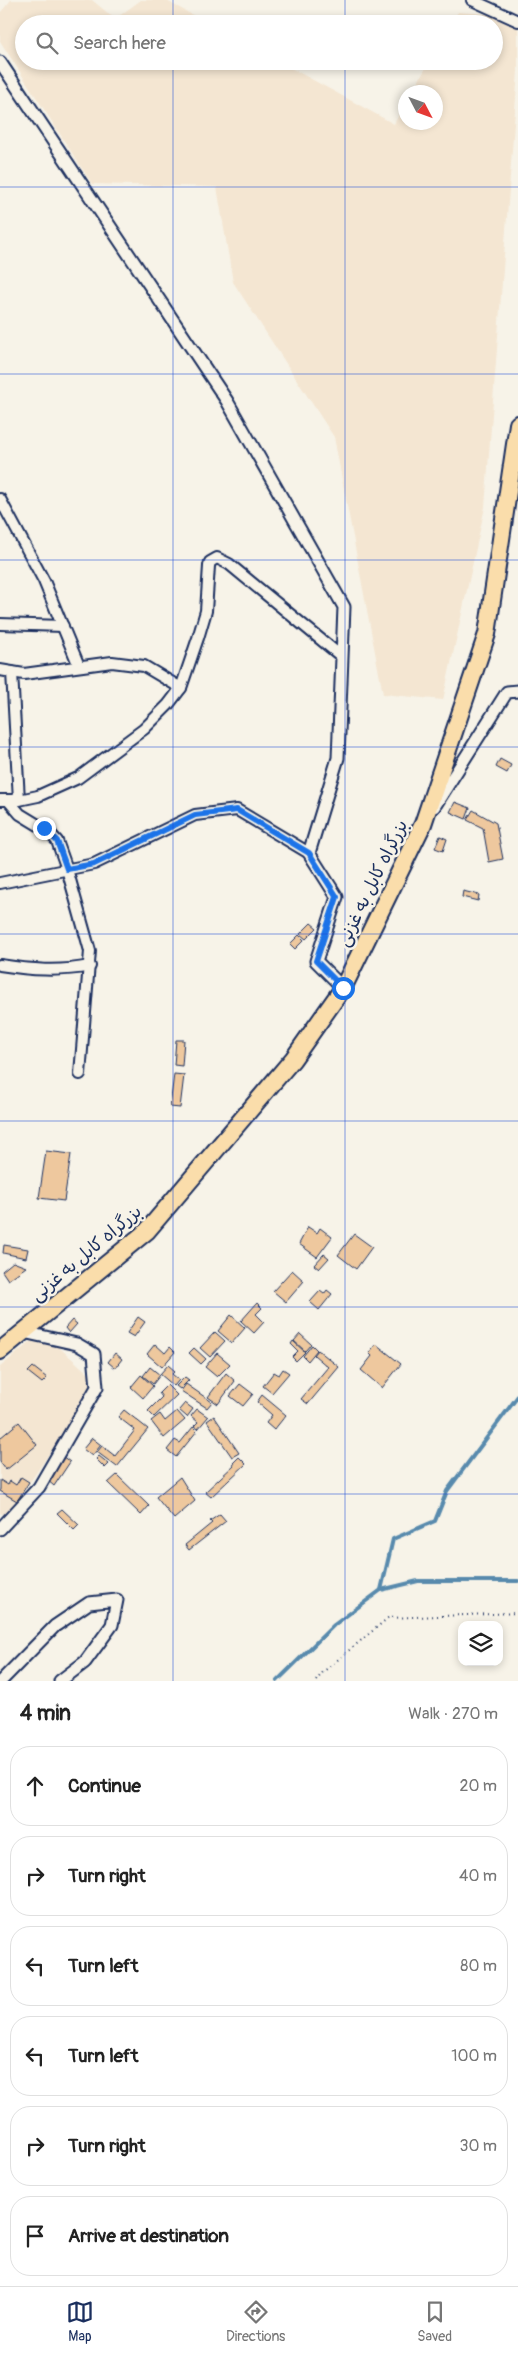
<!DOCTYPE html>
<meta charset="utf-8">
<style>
:root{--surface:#fff;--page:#f2f2f2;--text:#222;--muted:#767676;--line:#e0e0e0;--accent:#1b2f5e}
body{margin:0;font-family:Pangolin,"Playpen Sans Arabic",sans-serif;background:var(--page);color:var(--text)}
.controls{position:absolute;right:15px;bottom:15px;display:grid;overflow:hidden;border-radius:10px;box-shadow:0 2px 8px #0003}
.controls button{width:45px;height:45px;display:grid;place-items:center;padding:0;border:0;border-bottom:1px solid var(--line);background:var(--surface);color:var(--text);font:25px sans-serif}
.compass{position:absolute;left:398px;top:85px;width:45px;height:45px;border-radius:50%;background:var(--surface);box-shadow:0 2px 8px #0003;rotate:131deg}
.stop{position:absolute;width:15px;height:15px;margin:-11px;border:4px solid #1a73e8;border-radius:50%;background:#fff}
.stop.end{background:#1a73e8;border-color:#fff;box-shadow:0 1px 5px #0008}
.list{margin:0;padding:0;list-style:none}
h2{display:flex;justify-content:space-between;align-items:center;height:65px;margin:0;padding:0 20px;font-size:21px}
h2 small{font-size:16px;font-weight:400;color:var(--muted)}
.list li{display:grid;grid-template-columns:32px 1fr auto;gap:15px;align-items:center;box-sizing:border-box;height:80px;margin:0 10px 10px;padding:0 10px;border:1px solid var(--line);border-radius:20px}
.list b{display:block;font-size:19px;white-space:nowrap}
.list em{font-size:16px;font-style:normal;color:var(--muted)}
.icon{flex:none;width:28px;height:28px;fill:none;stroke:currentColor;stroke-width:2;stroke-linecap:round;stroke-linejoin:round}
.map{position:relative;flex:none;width:518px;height:1681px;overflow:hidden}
.search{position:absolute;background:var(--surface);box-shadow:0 2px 8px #0003;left:15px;right:15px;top:15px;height:55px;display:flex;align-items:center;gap:12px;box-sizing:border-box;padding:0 18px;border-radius:28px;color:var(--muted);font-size:19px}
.sheet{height:605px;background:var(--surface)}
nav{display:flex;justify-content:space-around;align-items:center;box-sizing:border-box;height:70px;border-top:1px solid var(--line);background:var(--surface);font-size:14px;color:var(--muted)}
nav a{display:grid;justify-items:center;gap:2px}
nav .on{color:var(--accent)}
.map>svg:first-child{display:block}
.built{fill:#f4e6d2}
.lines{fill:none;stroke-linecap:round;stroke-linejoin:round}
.stream{stroke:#588aad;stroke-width:4}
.building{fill:#eec89e;stroke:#1b2f5e}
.minor-casing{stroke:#1b2f5e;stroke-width:14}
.tertiary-casing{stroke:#1b2f5e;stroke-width:15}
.trunk-casing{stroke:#1b2f5e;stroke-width:20}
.path{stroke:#1b2f5e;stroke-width:2;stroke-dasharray:1 4;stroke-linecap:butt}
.minor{stroke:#f7f3e8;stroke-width:10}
.tertiary{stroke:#f7f3e8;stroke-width:11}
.trunk{stroke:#faddab;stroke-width:16}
.route{stroke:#1a73e8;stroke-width:6}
.grid{fill:none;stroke:#1d4ed8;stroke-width:1;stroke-opacity:0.55}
.labels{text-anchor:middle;stroke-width:5;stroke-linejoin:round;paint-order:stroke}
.street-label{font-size:18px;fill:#1b2f5e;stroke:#f7f3e8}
</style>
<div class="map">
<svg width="518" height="1681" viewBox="0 0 518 1681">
<rect width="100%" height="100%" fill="#f7f3e8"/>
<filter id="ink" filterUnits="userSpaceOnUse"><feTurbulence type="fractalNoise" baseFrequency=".02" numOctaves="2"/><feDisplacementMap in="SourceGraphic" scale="10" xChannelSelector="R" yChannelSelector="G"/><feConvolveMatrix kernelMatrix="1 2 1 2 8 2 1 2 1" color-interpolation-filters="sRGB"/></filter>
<g filter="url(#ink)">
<g class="built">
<path d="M11,0h81l23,19 26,-19h24l44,24h-185v37h254l116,63 11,-20 1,18h30v-30h-24l18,-31h64v-37h-43l7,-12 60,4v55l-33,436 -42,193 -60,-6 -49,-257 -101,-155 -16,-95 -125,-3 -92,-143v-28z"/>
<path d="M42,1332l56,50 -91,134 -7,-3v-146z"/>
</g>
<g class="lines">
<g class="stream">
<path d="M381,1590l12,-51 42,-18 12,-30 71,-95"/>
<path d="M277,1681l57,-56 47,-35 37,-9h100"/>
</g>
</g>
<g class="building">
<path d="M500,759l11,6 -4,8 -11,-6z"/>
<path d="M455,802l15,6 -4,11 -16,-7z"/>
<path d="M473,810l23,13 7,36 -14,3 -6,-34 -16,-8z"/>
<path d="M440,836l7,3 -4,12 -8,-3z"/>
<path d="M463,891l16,4 -1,6 -16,-4z"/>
<path d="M311,923l6,5 -11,11 -6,-5z"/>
<path d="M299,935l5,5 -9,9 -5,-5z"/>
<path d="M176,1040h8l-2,26 -8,-1z"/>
<path d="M174,1074l10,1 -4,33 -10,-1z"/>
<path d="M46,1151l25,3 -7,47 -25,-3z"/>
<path d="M308,1227l9,6 3,-5 12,9 -15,20 -18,-13z"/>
<path d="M354,1234l18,13 -16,22 -18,-14z"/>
<path d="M4,1245l24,4 -2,9 -23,-5z"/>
<path d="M324,1254l5,4 -10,11 -5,-4z"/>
<path d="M13,1262l13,5 -18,13 -6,-9z"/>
<path d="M292,1270l12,11 -18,21 -13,-11z"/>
<path d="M327,1290l5,4 -13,16 -9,-8 10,-11 4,3z"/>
<path d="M257,1303l5,5 -6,6 8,8 -10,11 -13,-12z"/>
<path d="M231,1315l14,13 -13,15 -14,-12z"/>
<path d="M138,1317l7,5 -11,15 -7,-4z"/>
<path d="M72,1320l5,4 -8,9 -4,-5z"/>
<path d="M215,1332l10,9 -15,16 -10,-9z"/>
<path d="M300,1334l11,10 -6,7 -11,-10z"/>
<path d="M293,1341l12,11 -9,9 -4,-4 6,-6 -7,-7z"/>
<path d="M155,1344l10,9 5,-6 5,5 -13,15 -15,-13z"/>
<path d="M376,1344l25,20 -19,24 -21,-18 11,-14 -3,-3z"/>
<path d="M312,1345l5,5 -9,11 -5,-5z"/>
<path d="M194,1348l12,11 -5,5 -12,-11z"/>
<path d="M318,1350l21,17 -31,37 -7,-5 27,-32 -14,-12z"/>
<path d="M115,1353l7,6 -7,9 -7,-6z"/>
<path d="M217,1353l13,11 -13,13 -12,-10z"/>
<path d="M168,1365l7,6 -3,3 7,6 -5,6 -14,-12z"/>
<path d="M33,1367l14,11 -5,5 -14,-11z"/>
<path d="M150,1367l10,8 -7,9 -10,-8z"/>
<path d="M283,1369l6,4 -17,20 -9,-7 11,-14 5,3z"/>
<path d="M226,1373l9,8 -17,23 -10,-7z"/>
<path d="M141,1375l12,11 -10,12 -12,-11z"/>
<path d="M185,1377l4,3 -9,9 -4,-3z"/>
<path d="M186,1384l26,18 -5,6 -26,-17z"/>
<path d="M240,1384l13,10 -10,12 -13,-10z"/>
<path d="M167,1385l10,10 -23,22 -6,-6 14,-14 -3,-4z"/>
<path d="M262,1395l24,20 -12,15 -8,-7 6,-8 -15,-13z"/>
<path d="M185,1403l8,6 -6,8 -8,-7z"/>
<path d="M197,1409l11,8 -10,12 -4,-3 4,-4 -7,-6z"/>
<path d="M124,1410l24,19 -31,38 -20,-15 5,-6 13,10 20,-26 -17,-13z"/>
<path d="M177,1411l8,9 -21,18 -13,-17 9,-7 5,7z"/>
<path d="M214,1416l25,37 -7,4 -25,-36z"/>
<path d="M19,1422l18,23 -31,25 -6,-8v-24z"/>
<path d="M193,1427l4,4 -21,26 -9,-7 8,-10 5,3z"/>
<path d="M92,1438l9,7 -9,11 -9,-7z"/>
<path d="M62,1456l8,6 -16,24 -8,-7z"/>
<path d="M99,1456l10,8 -4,4 -9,-9z"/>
<path d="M239,1457l7,7 -35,33 -6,-5 29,-27 -1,-2z"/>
<path d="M117,1475l32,31 -8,9 -33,-32z"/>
<path d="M21,1477l8,5 -12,19 -17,-10v-11l8,5 2,-4 6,4z"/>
<path d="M180,1477l15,24 -21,18 -18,-22z"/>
<path d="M62,1509l17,16 -5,5 -17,-17z"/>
<path d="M220,1514l6,7 -37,29 -4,-5 27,-22 -2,-2z"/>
</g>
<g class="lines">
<g class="minor-casing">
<g id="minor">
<path d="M472,0l46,21"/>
<path d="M0,499l44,82 35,85"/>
<path d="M0,624l63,2"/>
<path d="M0,670l24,4 88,-12 32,4 37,22"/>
<path d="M12,672l7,128"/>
<path d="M0,800h19l19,-4 40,-18 66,-49 24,-24 13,-17 17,-50 8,-27 3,-45 1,-4 7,-4 12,6 113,93"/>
<path d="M8,800l12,14 28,17 9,10 10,28 23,82 -10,123"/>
<path d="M0,883l94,-19 101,-49 42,-5 72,43"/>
<path d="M0,965c31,5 59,7 90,1"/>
</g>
</g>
<g class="tertiary-casing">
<g id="tertiary">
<path d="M0,62l227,339 117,206 -6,151 -29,95 28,44 -21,64 27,27"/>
<path d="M434,807l73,-115 11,-1"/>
<path d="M0,1529l39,-42 58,-100 -3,-33 -17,-10 -54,-12"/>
<path d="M1,1681l54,-55 34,-23 28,-3 -5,25 -27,37 -25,19"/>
</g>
</g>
<g class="trunk-casing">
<path id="trunk" d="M0,1351l147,-120 146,-172 50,-71 80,-164 64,-190 31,-210"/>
</g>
<path class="path" d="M316,1681l7,-9 65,-54 130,-5"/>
<use href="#minor" class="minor"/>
<use href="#tertiary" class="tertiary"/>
<use href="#trunk" class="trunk"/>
</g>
</g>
<g class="lines" filter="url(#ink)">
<path class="route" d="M44,828l13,13 10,28 27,-5 101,-49 42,-5 72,43 28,44 -21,64 27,27"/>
</g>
<path class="grid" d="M173,0v24M345,0v24M173,61v1620M345,61v1620M0,187h518M0,374h518M0,560h518M0,747h518M0,934h518M0,1121h518M0,1307h518M0,1494h518"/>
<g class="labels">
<g class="street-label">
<text transform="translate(372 883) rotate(-64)" y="6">بزرگراه کابل به غزنی</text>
<text transform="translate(86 1253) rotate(-40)" y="6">بزرگراه کابل به غزنی</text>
</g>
</g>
</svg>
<div class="controls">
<button><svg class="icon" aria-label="layers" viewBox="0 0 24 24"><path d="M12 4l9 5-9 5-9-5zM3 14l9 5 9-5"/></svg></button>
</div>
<svg class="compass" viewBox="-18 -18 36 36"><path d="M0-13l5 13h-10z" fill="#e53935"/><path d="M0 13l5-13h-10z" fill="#767676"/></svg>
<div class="stop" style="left:343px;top:988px"></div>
<div class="stop end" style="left:44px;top:828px"></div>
<div class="search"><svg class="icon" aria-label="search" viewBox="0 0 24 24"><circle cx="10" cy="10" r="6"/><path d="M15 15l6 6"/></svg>Search here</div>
</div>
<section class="sheet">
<h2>4 min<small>Walk · 270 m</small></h2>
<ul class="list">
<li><svg class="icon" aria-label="ahead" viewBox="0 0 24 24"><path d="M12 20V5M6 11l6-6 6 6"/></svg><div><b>Continue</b></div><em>20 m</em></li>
<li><svg class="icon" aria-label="right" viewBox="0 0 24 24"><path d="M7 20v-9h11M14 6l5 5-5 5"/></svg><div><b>Turn right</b></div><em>40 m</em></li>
<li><svg class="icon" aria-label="left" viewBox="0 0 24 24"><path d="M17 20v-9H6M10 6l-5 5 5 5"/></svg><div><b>Turn left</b></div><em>80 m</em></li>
<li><svg class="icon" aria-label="left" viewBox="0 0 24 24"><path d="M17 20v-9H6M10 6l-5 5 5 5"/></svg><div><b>Turn left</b></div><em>100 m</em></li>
<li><svg class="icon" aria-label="right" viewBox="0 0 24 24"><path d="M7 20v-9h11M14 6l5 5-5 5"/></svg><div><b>Turn right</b></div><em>30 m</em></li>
<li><svg class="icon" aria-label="arrive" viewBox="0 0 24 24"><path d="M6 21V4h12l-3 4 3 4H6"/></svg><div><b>Arrive at destination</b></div></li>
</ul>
</section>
<nav>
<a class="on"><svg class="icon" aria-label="map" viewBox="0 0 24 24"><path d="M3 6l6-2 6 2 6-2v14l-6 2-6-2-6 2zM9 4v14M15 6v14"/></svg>Map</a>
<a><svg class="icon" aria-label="directions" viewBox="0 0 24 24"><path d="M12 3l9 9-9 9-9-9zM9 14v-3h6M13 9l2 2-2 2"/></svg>Directions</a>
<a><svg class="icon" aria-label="saved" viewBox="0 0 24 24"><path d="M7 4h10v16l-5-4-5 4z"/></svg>Saved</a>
</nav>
